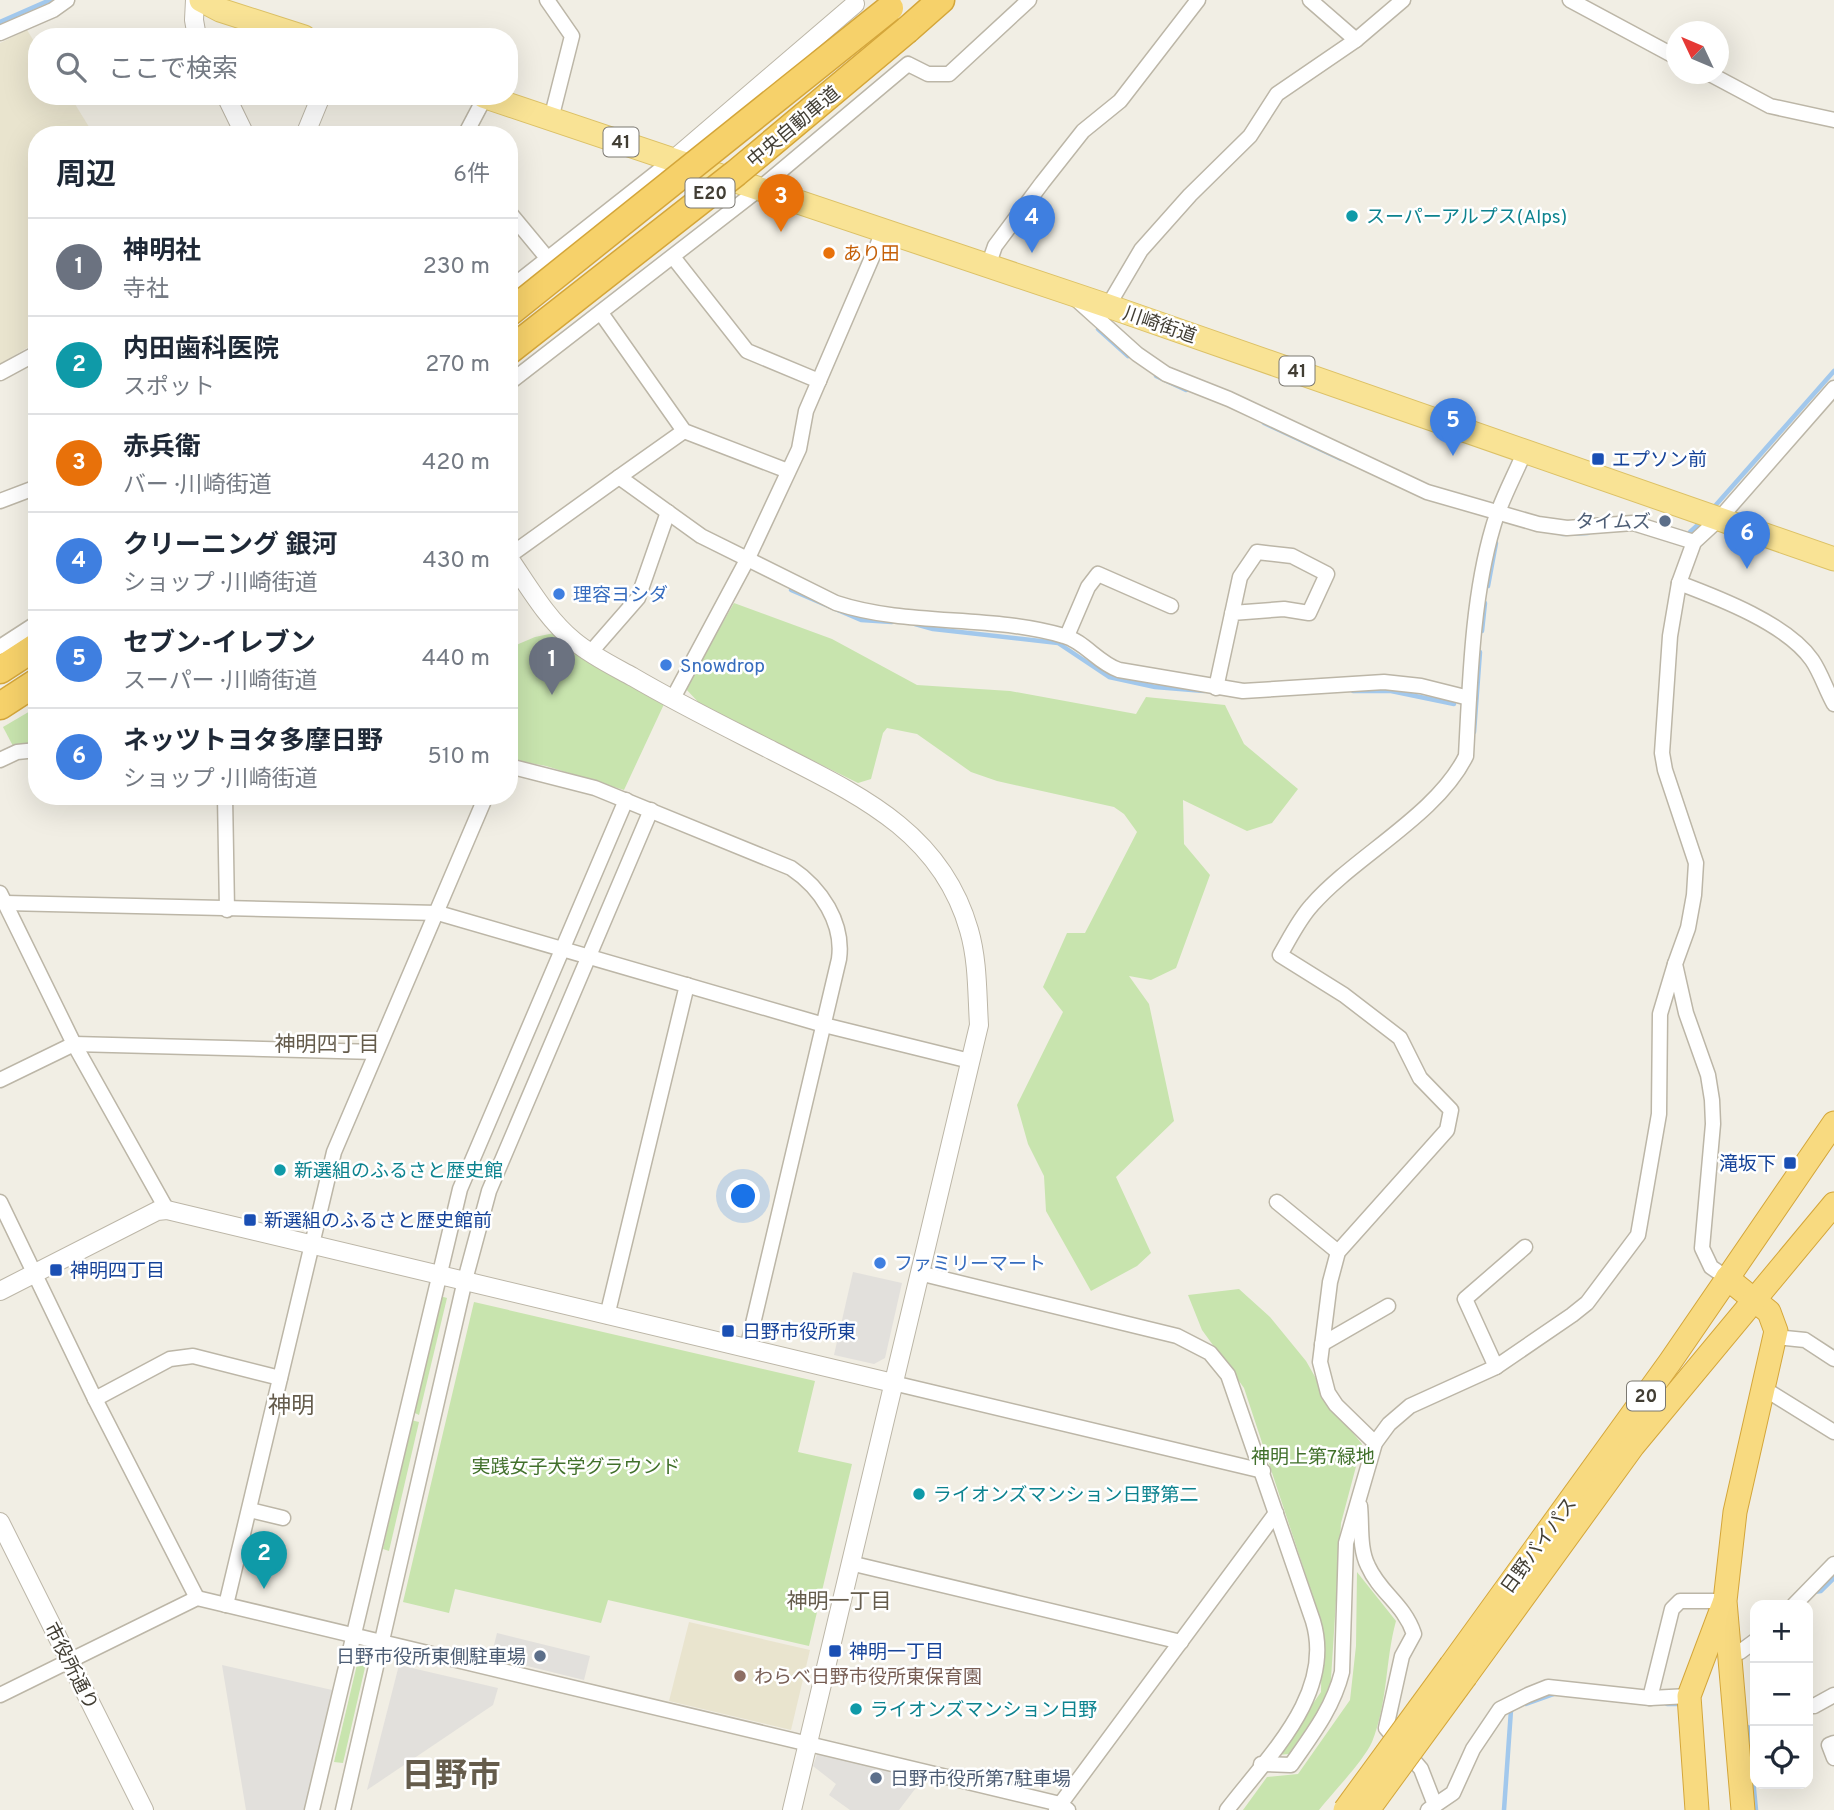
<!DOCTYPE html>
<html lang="ja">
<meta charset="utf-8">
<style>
:root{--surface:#fff;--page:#f2f2f3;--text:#1f2937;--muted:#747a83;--line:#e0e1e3;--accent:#ee4b1d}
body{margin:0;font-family:Overpass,"Noto Sans JP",sans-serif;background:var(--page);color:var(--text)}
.controls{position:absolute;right:21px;bottom:21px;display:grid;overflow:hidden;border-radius:14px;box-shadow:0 7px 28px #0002}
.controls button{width:63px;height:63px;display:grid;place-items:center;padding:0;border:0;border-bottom:2px solid var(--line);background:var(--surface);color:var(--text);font:35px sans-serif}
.compass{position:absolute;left:1666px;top:21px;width:63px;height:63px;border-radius:50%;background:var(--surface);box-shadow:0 7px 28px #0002;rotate:314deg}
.you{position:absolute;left:744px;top:1197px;width:24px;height:24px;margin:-18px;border:5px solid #fff;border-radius:50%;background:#1a73e8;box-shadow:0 0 0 10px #1a73e833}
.badge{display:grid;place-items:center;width:46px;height:46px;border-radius:50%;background:var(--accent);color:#fff;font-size:23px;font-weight:700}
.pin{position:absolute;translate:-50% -58px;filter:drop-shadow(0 2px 4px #0008)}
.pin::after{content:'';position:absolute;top:37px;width:24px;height:21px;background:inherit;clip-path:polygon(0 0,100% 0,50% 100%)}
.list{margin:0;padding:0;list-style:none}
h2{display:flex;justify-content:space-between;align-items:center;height:91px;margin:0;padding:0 28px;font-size:30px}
h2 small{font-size:23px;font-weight:400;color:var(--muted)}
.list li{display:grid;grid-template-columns:46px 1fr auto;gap:21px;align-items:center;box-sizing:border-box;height:98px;padding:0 28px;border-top:2px solid var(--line)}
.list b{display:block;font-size:26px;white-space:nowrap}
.list p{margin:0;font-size:23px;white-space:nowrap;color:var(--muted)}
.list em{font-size:23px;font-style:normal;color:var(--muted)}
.icon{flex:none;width:38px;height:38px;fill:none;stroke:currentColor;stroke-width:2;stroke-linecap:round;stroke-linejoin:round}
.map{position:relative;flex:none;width:1834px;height:1810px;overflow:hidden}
.search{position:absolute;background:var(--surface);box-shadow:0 7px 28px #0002;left:28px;top:28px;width:490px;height:77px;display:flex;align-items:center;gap:18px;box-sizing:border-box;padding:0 24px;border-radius:28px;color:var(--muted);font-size:26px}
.panel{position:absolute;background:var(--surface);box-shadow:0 7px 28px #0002;left:28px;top:126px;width:490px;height:679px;border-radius:28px}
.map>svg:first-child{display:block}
.education{fill:#e9e4ce}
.green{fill:#c8e4ae}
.parking{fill:#e2e0dc}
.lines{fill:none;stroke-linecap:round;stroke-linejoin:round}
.stream{stroke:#a2c8ec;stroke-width:4.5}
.minor-casing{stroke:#bcb6a7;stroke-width:17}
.tertiary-casing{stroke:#bcb6a7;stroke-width:20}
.primary-casing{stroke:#dcc166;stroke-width:25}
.trunk-casing{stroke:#d4a63a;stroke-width:25}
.motorway-casing{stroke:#d4a63a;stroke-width:29}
.minor{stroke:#fff;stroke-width:14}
.tertiary{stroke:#fff;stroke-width:18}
.primary{stroke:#f9e395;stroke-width:23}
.trunk{stroke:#f8da80;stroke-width:23}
.motorway{stroke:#f6d16a;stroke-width:26}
.trunk-bridge-casing{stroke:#d4a63a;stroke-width:25;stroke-linecap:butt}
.motorway-bridge-casing{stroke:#d4a63a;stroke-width:29;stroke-linecap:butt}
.trunk-bridge{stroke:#f8da80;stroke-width:23}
.motorway-bridge{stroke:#f6d16a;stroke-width:26}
.culture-dot{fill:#0f9aa8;stroke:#fff;stroke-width:2.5}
.food-dot{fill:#e8710a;stroke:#fff;stroke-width:2.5}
.transit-dot{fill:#1a4fb4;stroke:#fff;stroke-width:2.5}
.service-dot{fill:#5c6f8a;stroke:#fff;stroke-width:2.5}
.shop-dot{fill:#3f7fe0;stroke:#fff;stroke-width:2.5}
.education-dot{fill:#8d6e63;stroke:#fff;stroke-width:2.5}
.labels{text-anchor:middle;stroke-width:5;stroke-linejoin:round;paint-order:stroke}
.shield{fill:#fff;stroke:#7b7871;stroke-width:2}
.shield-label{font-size:18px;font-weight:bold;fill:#423e34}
.street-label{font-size:19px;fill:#423e34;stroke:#fff}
.culture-label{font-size:19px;fill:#0d838f;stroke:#fff;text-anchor:start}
.food-label{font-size:19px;fill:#c56008;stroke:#fff;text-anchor:start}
.transit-label{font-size:19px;fill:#164399;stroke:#fff;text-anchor:start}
.service-label{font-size:19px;fill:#4e5e75;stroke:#fff;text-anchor:end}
.shop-label{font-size:19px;fill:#366cbe;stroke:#fff;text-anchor:start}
.park-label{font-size:19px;fill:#41702b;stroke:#fff}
.education-label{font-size:19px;fill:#785e54;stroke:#fff;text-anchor:start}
.neighbourhood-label{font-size:21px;fill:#655c4c;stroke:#fff}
.quarter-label{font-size:23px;fill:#655c4c;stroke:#fff}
.town-label{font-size:33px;font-weight:bold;fill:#655c4c;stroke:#fff}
</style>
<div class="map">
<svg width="1834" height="1810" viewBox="0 0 1834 1810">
<rect width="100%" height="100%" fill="#f1eee4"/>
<g class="education">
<path d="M27,30l10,16v50h33l24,39h-57v207l-37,22v-321z"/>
<path d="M689,1622l121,28 -19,80 -122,-29z"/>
</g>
<g class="green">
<path d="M734,603l98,36 85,46 93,6 126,23 10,-17 79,8 19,39 54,45 -26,34 -25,8 -64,-31 1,44 26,31 -34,93 -25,12 -22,-4 20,28 25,117 -58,56 35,76 -14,13 -46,25 -45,-80 -2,-35 -16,-32 -11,-39 46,-93 -20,-25 24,-54h18l52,-101 -13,-18 -10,-7 -117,-26 -26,-9 -54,-38 -30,-6 -4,5 -12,46 -13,4 -157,-78 -16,-17z"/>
<path d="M554,633l111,69 -41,88 -78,-24 -37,-7v-111l26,-11z"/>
<path d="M37,707v38l-24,1 -10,-19z"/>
<path d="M1239,1289l31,28 36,44 28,49 28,34 -21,79 -11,171 -41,60 -12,1 44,-63 1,-68 -78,-236 -42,-58 -14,-35z"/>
<path d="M440,1296l7,2 -28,117 -6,-3z"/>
<path d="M474,1302l341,79 -17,71 54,12 -43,182 -201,-46 -7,23 -146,-34 -6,24 -46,-11z"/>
<path d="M411,1420l8,2 -30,129 -6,-2z"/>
<path d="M1357,1572l39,49c-11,40 -8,82 -24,121 -10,21 -38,49 -53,68h-76l24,-33 31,-3 52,-74 6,-54z"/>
<path d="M359,1656l8,3 -24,104 -9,-1z"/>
</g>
<g class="parking">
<path d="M853,1272l49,11 -17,75 -11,6 -40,-9z"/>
<path d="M497,1633l93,23 -6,24 -93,-23z"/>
<path d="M222,1665l119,27 -29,118h-66z"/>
<path d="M399,1665l99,23 -5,17 -126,85z"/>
<path d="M820,1746l108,26 -29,38h-49l-21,-15 7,-11 -23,-18z"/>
</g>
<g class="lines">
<g class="stream">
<path d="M0,22l50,-22"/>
<path d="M1098,329l30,27"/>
<path d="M1156,376l30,14"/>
<path d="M1264,423l77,36"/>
<path d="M1715,506l119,-135"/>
<path d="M1690,532l11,-10"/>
<path d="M1562,534l26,-1"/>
<path d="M1488,586l8,-43"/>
<path d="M791,590l70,30 31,2"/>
<path d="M915,624l18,5 125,14 51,34 46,10 49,4"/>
<path d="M1482,631l3,-28"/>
<path d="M1353,691h38l63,13"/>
<path d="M1474,732l6,-80"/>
<path d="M1814,1592l7,-1 13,-13"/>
<path d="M1754,1651l1,-1"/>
<path d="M1526,1704l28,-10"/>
<path d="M1667,1704h11"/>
<path d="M1748,1727l8,83"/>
<path d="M1504,1810l7,-100 3,-2"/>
</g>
<g class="minor-casing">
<g id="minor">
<path d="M547,0l25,36 -21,83"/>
<path d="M1310,0l46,40"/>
<path d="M1570,0l106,57"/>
<path d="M0,33l53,-23 14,-10"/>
<path d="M1710,74l60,32 64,14"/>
<path d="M465,135l20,-38"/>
<path d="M509,212l39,47"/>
<path d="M673,257l74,94 72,30"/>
<path d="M988,266l7,-20 47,-63 41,-52 37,-30 78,-101"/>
<path d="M509,289l165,-130"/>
<path d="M1077,300l60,54 29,20 63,25 198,93 111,32 29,4 66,-5 61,19"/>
<path d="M1108,306l33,-56 49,-55 60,-59 27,-42 79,-54 47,-40"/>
<path d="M601,313l83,118 104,40"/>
<path d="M0,373l37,-20"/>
<path d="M509,383l249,-193 150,-126 20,10h21l80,-74"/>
<path d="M684,431l-65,46 82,59 135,67c73,24 154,11 228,33 20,5 34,27 55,34l124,21 141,-9 37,4 48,12"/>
<path d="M0,501l37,-14"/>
<path d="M509,556l110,-79"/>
<path d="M1679,583c40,15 108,41 133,77 9,13 14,30 22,44"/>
<path d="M1067,636l21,-49 10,-13 73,32"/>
<path d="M0,647l37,-24"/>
<path d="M590,653l48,-55 30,-86"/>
<path d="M1216,688l24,-111 17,-25 35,4 35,18 -18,39 -25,-4 -52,4"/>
<path d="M672,700l76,-142 51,-109 7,-38 77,-179"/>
<path d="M0,760l17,-8 20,-2"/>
<path d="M509,766l86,22 196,80c30,20 53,55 48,91l-92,390"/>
<path d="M225,796l2,114"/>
<path d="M0,893l74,151 93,166"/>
<path d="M5,903l433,10 386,112 146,36"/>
<path d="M0,1080l74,-36 302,8"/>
<path d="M0,1202l95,197 102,199"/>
<path d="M1277,1202l61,50"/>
<path d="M919,1273l258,63 33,17 18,22 85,246c22,73 -45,135 -86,189"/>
<path d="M1727,1278l-16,-11 -9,-19 11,-124 -1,-24 -4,-25 -22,-62 -11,-49 13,-36 6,-33 2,-32 -31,-93 -3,-17 8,-117 9,-53 15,-41 26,-24 114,-130"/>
<path d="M607,1316l80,-331"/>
<path d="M1776,1337l29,3 29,19"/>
<path d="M1322,1344l66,-38"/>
<path d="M1496,1367l-31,-68 60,-52"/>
<path d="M893,1383l370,88"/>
<path d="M1763,1388l71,44"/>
<path d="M95,1399l75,-40 23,-3 87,22"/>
<path d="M1375,1443l-39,-38 -8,-12 -8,-31 10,-80 8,-30 109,-122 4,-20 -31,-32 -20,-40 -56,-43 -64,-40c10,-17 19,-36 32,-50 43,-49 125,-90 154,-149 4,-74 6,-158 27,-229 7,-25 21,-50 31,-74"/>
<path d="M1360,1506c2,19 -1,42 8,60 12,27 36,38 46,68l-12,22 -16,72 35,41 14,36"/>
<path d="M250,1510l33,8"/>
<path d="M850,1563l331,79"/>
<path d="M226,1605l108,-453 152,-356"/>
<path d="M1794,1605l40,-41"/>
<path d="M1731,1651l9,1 15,-11"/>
<path d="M0,1695l197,-97 863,206 8,6"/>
<path d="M1650,1698l22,-89 8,-8h45"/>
<path d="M1814,1706l20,-11"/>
<path d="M1834,1743l-5,2 5,13"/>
<path d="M1261,1764l30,1c21,-30 42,-57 51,-93l4,-129 29,-100 14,-19 21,-18 86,-39 76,-52 15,-12 51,-68 21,-121 1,-100 15,-50"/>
<path d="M312,1810l148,-621 166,-389"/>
<path d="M343,1810l122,-530 24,-89 162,-381"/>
<path d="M1056,1810l220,-297"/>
<path d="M1428,1810l25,-17 20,-44 27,-40 28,-14 20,-8 102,11 39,-2"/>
</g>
</g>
<g class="tertiary-casing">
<g id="tertiary">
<path d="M195,0l-1,20 3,17"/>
<path d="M226,96l19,39"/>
<path d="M305,135l16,-39"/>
<path d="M674,159l181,-155"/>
<path d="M509,558c20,29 38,61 65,83 18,15 39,25 59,36 46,27 93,50 140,74 84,43 168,80 196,179 9,31 8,64 10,95l-187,785"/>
<path d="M0,1291l157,-80 10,-1 726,173"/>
<path d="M0,1522l144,288"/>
</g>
</g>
<g class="primary-casing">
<g id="primary">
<path d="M201,0l19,10 84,27"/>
<path d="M483,96l625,210 726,253"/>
</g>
</g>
<g class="trunk-casing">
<g id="trunk">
<path d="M1727,1278l42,34 7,19 -41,181 -10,89 18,209"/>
<path d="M1451,1665l219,-303 164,-239"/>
<path d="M1466,1676l167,-230 201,-242"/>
<path d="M1697,1810l-8,-114 35,-93"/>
</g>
</g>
<g class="motorway-casing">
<g id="motorway">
<path d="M907,30l34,-30"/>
<path d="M0,670l37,-24"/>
<path d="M0,706l37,-24"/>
</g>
</g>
<use href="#minor" class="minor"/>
<use href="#tertiary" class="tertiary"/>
<use href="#primary" class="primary"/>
<use href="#trunk" class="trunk"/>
<use href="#motorway" class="motorway"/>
<g class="trunk-bridge-casing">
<g id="trunk-bridge">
<path d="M1345,1810l106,-145"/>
<path d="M1368,1810l98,-134"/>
</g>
</g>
<g class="motorway-bridge-casing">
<g id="motorway-bridge">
<path d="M509,313l381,-305"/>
<path d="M509,351l227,-178 171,-143"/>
</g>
</g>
<use href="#trunk-bridge" class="trunk-bridge"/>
<use href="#motorway-bridge" class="motorway-bridge"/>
</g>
<g class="culture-dot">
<circle cx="1352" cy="216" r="7"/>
<circle cx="280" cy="1170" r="7"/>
<circle cx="919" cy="1494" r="7"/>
<circle cx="856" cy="1709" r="7"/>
</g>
<circle class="food-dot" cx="829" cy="253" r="7"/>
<g class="transit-dot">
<rect x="1591" y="452" width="14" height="14" rx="3.5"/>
<rect x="1783" y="1156" width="14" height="14" rx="3.5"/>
<rect x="243" y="1213" width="14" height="14" rx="3.5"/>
<rect x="49" y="1263" width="14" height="14" rx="3.5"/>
<rect x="721" y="1324" width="14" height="14" rx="3.5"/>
<rect x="828" y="1644" width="14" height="14" rx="3.5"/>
</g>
<g class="service-dot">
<circle cx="1665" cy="521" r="7"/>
<circle cx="540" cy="1656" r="7"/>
<circle cx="876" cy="1778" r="7"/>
</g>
<g class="shop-dot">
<circle cx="559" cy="594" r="7"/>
<circle cx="666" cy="665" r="7"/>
<circle cx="880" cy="1263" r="7"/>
</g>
<circle class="education-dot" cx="740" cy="1676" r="7"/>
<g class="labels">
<g class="shield">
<rect x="603.5" y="127.5" width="35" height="29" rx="5"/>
<rect x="685.5" y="178.5" width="49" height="29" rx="5"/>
<rect x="1279.5" y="356.5" width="35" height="29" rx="5"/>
<rect x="1627" y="1381.5" width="38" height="29" rx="5"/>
</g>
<g class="shield-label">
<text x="621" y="148">41</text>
<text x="710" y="199">E20</text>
<text x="1297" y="377">41</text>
<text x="1646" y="1402">20</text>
</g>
<g class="street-label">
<text transform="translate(793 126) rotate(-40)" y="7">中央自動車道</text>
<text transform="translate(1160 324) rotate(19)" y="7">川崎街道</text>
<text transform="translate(1538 1545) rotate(-54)" y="7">日野バイパス</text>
<text transform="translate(72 1666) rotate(63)" y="7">市役所通り</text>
</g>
<g class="culture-label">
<text x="1366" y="223">スーパーアルプス(Alps)</text>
<text x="294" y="1177">新選組のふるさと歴史館</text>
<text x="933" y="1501">ライオンズマンション日野第二</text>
<text x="870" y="1716">ライオンズマンション日野</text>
</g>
<g class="food-label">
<text x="843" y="260">あり田</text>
</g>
<g class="transit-label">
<text x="1612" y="466">エプソン前</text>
<text x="1776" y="1170" text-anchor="end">滝坂下</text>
<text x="264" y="1227">新選組のふるさと歴史館前</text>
<text x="70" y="1277">神明四丁目</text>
<text x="742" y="1338">日野市役所東</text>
<text x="849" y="1658">神明一丁目</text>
</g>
<g class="service-label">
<text x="1651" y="528">タイムズ</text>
<text x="526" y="1663">日野市役所東側駐車場</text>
<text x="890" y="1785" text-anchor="start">日野市役所第7駐車場</text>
</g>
<g class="shop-label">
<text x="573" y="601">理容ヨシダ</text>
<text x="680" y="672">Snowdrop</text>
<text x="894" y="1270">ファミリーマート</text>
</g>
<g class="park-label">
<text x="1313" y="1463">神明上第7緑地</text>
<text x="576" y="1473">実践女子大学グラウンド</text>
</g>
<g class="education-label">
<text x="754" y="1683">わらべ日野市役所東保育園</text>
</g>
<g class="neighbourhood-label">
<text x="327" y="1051">神明四丁目</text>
<text x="839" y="1608">神明一丁目</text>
</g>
<g class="quarter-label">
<text x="291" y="1413">神明</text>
</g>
<g class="town-label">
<text x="451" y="1786">日野市</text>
</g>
</g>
</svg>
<div class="controls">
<button>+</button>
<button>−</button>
<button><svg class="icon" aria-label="locate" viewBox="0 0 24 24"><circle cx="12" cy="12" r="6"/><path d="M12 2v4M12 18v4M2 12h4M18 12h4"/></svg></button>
</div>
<svg class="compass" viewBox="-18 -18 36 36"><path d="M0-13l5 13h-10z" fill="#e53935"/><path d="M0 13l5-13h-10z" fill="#747a83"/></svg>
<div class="you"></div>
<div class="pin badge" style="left:552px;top:695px;background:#6b7280">1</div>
<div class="pin badge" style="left:264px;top:1589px;background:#0f9aa8">2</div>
<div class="pin badge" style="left:781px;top:232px;background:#e8710a">3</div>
<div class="pin badge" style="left:1032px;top:253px;background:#3f7fe0">4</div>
<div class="pin badge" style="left:1453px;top:456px;background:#3f7fe0">5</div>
<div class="pin badge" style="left:1747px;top:569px;background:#3f7fe0">6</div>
<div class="search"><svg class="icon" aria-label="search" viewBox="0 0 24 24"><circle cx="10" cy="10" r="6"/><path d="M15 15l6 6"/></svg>ここで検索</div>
<section class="panel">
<h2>周辺<small>6件</small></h2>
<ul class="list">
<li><span class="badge" style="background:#6b7280">1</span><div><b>神明社</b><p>寺社</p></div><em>230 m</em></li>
<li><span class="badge" style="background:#0f9aa8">2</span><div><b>内田歯科医院</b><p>スポット</p></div><em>270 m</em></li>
<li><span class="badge" style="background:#e8710a">3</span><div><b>赤兵衛</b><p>バー · 川崎街道</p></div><em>420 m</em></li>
<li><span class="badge" style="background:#3f7fe0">4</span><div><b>クリーニング 銀河</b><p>ショップ · 川崎街道</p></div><em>430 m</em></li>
<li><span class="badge" style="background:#3f7fe0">5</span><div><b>セブン-イレブン</b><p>スーパー · 川崎街道</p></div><em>440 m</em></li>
<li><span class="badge" style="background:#3f7fe0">6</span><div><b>ネッツトヨタ多摩日野</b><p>ショップ · 川崎街道</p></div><em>510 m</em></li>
</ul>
</section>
</div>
